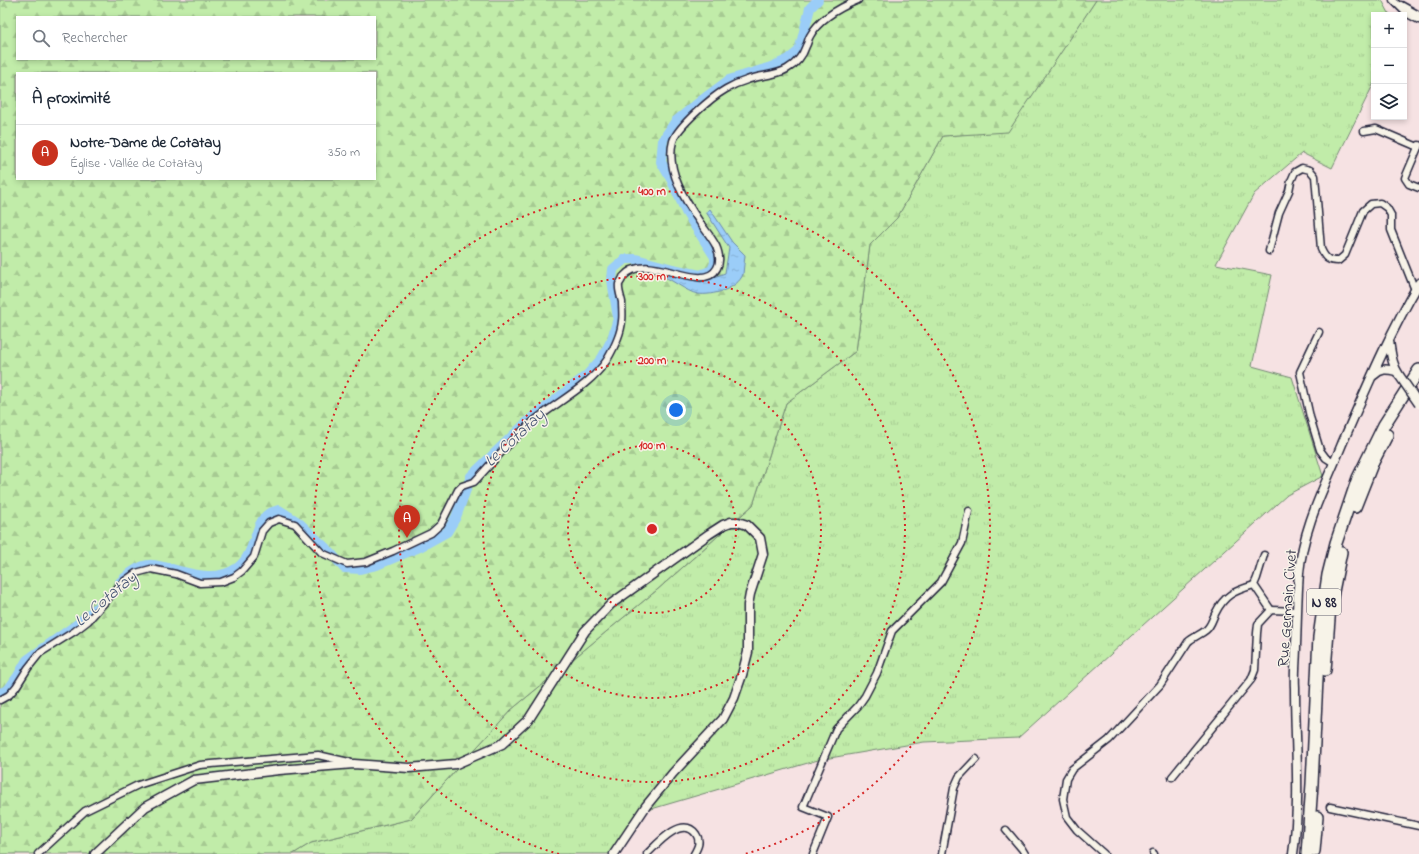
<!DOCTYPE html>
<html lang="fr">
<meta charset="utf-8">
<style>
:root{--surface:#fff;--page:#f6f6f7;--text:#1f2937;--muted:#747a83;--line:#e0e1e3;--accent:#c8321e}
body{margin:0;font-family:"Indie Flower",sans-serif;background:var(--page);color:var(--text)}
.controls{position:absolute;right:12px;top:12px;display:grid;overflow:hidden;border-radius:0px;box-shadow:0 2px 6px #0003}
.controls button{width:36px;height:36px;display:grid;place-items:center;padding:0;border:0;border-bottom:1px solid var(--line);background:var(--surface);color:var(--text);font:20px sans-serif}
.you{position:absolute;left:676px;top:410px;width:14px;height:14px;margin:-10px;border:3px solid #fff;border-radius:50%;background:#1a73e8;box-shadow:0 0 0 6px #1a73e833}
.badge{display:grid;place-items:center;width:26px;height:26px;border-radius:50%;background:var(--accent);color:#fff;font-size:13px;font-weight:700}
.pin{position:absolute;translate:-50% -33px;filter:drop-shadow(0 1px 2px #0008)}
.pin::after{content:'';position:absolute;top:21px;width:14px;height:12px;background:inherit;clip-path:polygon(0 0,100% 0,50% 100%)}
.list{margin:0;padding:0;list-style:none}
h2{display:flex;justify-content:space-between;align-items:center;height:52px;margin:0;padding:0 16px;font-size:17px}
h2 small{font-size:13px;font-weight:400;color:var(--muted)}
.list li{display:grid;grid-template-columns:26px 1fr auto;gap:12px;align-items:center;box-sizing:border-box;height:56px;padding:0 16px;border-top:1px solid var(--line)}
.list b{display:block;font-size:15px;white-space:nowrap}
.list p{margin:0;font-size:13px;white-space:nowrap;color:var(--muted)}
.list em{font-size:13px;font-style:normal;color:var(--muted)}
.icon{flex:none;width:22px;height:22px;fill:none;stroke:currentColor;stroke-width:2;stroke-linecap:round;stroke-linejoin:round}
.map{position:relative;flex:none;width:1419px;height:854px;overflow:hidden}
.search{position:absolute;background:var(--surface);box-shadow:0 2px 6px #0003;left:16px;top:16px;width:360px;height:44px;display:flex;align-items:center;gap:10px;box-sizing:border-box;padding:0 14px;border-radius:0px;color:var(--muted);font-size:15px}
.panel{position:absolute;background:var(--surface);box-shadow:0 2px 6px #0003;left:16px;top:72px;width:360px;height:108px;border-radius:0px}
.map>svg:first-child{display:block}
.grass{fill:url(#grass-tufts);stroke:#728772}
.forest{fill:url(#forest-firs);stroke:#728772;fill-rule:evenodd}
.water{fill:url(#water-ripples);stroke:#6b89ac}
.lines{fill:none;stroke-linecap:round;stroke-linejoin:round}
.river{stroke:#9bcdf8;stroke-width:10}
.minor-casing{stroke:#22223b;stroke-width:9}
.tertiary-casing{stroke:#22223b;stroke-width:11}
.trunk-casing{stroke:#22223b;stroke-width:14}
.minor{stroke:#f7f3e8;stroke-width:6}
.tertiary{stroke:#f7f3e8;stroke-width:8}
.trunk{stroke:#f7f3e8;stroke-width:11}
.tertiary-bridge-casing{stroke:#22223b;stroke-width:11;stroke-linecap:butt}
.tertiary-bridge{stroke:#f7f3e8;stroke-width:8}
.ring{fill:none;stroke:#d62828;stroke-width:2;stroke-dasharray:2 4}
.labels{text-anchor:middle;stroke-width:3;stroke-linejoin:round;paint-order:stroke}
.shield{fill:#f7f3e8;stroke:#62616f;stroke-width:1}
.shield-label{font-size:15px;font-weight:bold;fill:#22223b}
.street-label{font-size:16px;fill:#22223b;stroke:#f7f3e8}
.water-label{font-size:17px;font-style:italic;fill:#465574;stroke:#f7f3e8}
.centre{fill:#d62828;stroke:#f7f3e8;stroke-width:2}
.ring-label{font-size:12px;text-anchor:middle;font-weight:bold;fill:#d62828;stroke:#f7f3e8;stroke-width:3;stroke-linejoin:round;paint-order:stroke}
</style>
<div class="map">
<svg width="1419" height="854" viewBox="0 0 1419 854">
<defs>
<pattern id="grass-tufts" width="24" height="20" patternUnits="userSpaceOnUse"><rect width="24" height="20" fill="#c1eca9"/><path d="M3 7l-1-3M5 7V3M7 7l1-3M15 17l-1-3M17 17v-4M19 17l1-3" fill="none" stroke="#a6ca92"/></pattern>
<pattern id="forest-firs" width="22" height="20" patternUnits="userSpaceOnUse"><rect width="22" height="20" fill="#c1eca9"/><path d="M5 1l3.5 6h-7zM16 11l3.5 6h-7z" fill="#a6ca92"/></pattern>
<pattern id="water-ripples" width="26" height="14" patternUnits="userSpaceOnUse"><rect width="26" height="14" fill="#9bcdf8"/><path d="M2 4q2-2 4 0t4 0M15 11q2-2 4 0t4 0" fill="none" stroke="#85b0d6"/></pattern>
</defs>
<rect width="100%" height="100%" fill="#f6e2e3"/>
<filter id="ink" filterUnits="userSpaceOnUse"><feTurbulence type="fractalNoise" baseFrequency=".025" numOctaves="2"/><feDisplacementMap in="SourceGraphic" scale="8" xChannelSelector="R" yChannelSelector="G"/><feConvolveMatrix kernelMatrix="1 2 1 2 8 2 1 2 1" color-interpolation-filters="sRGB"/></filter>
<g filter="url(#ink)">
<path class="grass" d="M1096,0h286l8,15h-16v68l-42,85 -30,-15 -48,41 -38,70 56,11 -20,91 40,11 31,99 -36,19 -269,243 -94,4 -106,18 -170,50 -29,44h-326l18,-11 100,-24 100,-109 146,-120 96,-85 33,-102 70,-52 14,-106 27,-27 46,-82 65,-5z"/>
<path class="forest" d="M0,0h1096l-88,132 -65,4 -46,82 -27,27 -14,106 -70,52 -33,102 -96,85 -146,120 -100,109 -100,24 -18,11h-293zM17,17h358v42h-358zM17,73h358v106h-358z"/>
<path class="water" d="M710,209l22,33 13,13c-1,6 -1,13 -2,19 -5,15 -31,22 -45,20 -12,-2 -27,-16 -41,-20l-1,-2 45,10 24,-9 4,-25 -23,-36z"/>
<g class="lines">
<g class="river">
<path d="M120,582c8,-7 17,-15 28,-17 4,-1 11,1 15,2 24,5 51,17 74,1 19,-13 17,-44 31,-54 3,-2 8,-3 11,-4l19,12 32,30 14,16 16,1 17,-4 43,-18 27,-15 9,-15 15,-41 57,-55 25,-19 34,-27 15,-17 10,-19 6,-21 -6,-38 1,-11 12,-10h11l37,10 27,6 12,-5 3,-7v-6l-29,-45 -15,-33 -10,-17 2,-22 12,-18 27,-22 27,-20 42,-13 18,-8 10,-8 11,-43 8,-8"/>
<path d="M0,693l8,-3 10,-14 9,-16 49,-35 24,-20"/>
</g>
<g class="minor-casing">
<g id="minor">
<path d="M1393,0l13,13 13,7"/>
<path d="M1401,5l18,10"/>
<path d="M1364,131l12,-2 42,18"/>
<path d="M1419,145l-14,33 4,6 10,4"/>
<path d="M1269,251l10,-38 10,-22 2,-10 4,-9 7,-4 8,2 5,6 6,73c4,9 7,12 17,12l7,-6 18,-44 8,-7 9,-1 7,5 4,7v15l24,60"/>
<path d="M1319,332l-19,40 10,45 10,33 6,8 8,5"/>
<path d="M1264,555l-7,23 -3,7 17,25"/>
<path d="M0,700l9,-5 7,-8 12,-19 12,-15 35,-22 13,-10 34,-38 14,-10 15,-4 25,5 24,9 21,-1 13,-5 8,-6 12,-14 8,-26 7,-8 10,-4 16,5 27,29 25,11 19,-2 27,-11 38,-18 10,-9 17,-34 4,-4 12,-4c18,-19 35,-40 55,-57 25,-22 59,-37 78,-65 7,-12 14,-25 15,-39 1,-5 0,-13 0,-19 -1,-5 -4,-12 -3,-18 1,-1 4,-6 4,-7 24,-29 79,19 94,-9 4,-7 2,-15 -1,-22 -4,-8 -10,-15 -15,-22 -15,-22 -36,-54 -28,-83 5,-15 39,-44 53,-52 7,-4 14,-7 21,-9 13,-5 28,-4 40,-11 9,-5 16,-14 19,-23 2,-3 2,-7 4,-10 9,-17 31,-29 48,-36"/>
<path d="M1172,777l79,-97 4,-10 2,-37 1,-9 13,-14 26,1"/>
<path d="M1330,807l89,19"/>
<path d="M1006,830l16,19 3,5"/>
<path d="M1153,853l1,1"/>
<path d="M38,854l47,-43 53,-26 62,-20 118,-10 31,7"/>
<path d="M647,854c10,-10 35,-39 49,-20 5,7 2,13 -2,20"/>
<path d="M813,854l15,-37 -25,-10 33,-78 22,-23 7,-10 12,-23 15,-42 49,-49 21,-39 7,-32"/>
<path d="M942,854l12,-66 5,-11 17,-18"/>
<path d="M1104,854l-27,-24 -10,-13 -4,-18 3,-20 6,-10 37,-29 51,-55 28,-43c5,-5 12,-7 18,-12 5,-4 6,-10 9,-16 9,-19 19,-23 39,-29"/>
</g>
</g>
<g class="tertiary-casing">
<g id="tertiary">
<path d="M1389,341c2,12 3,24 10,34"/>
<path d="M1374,375c7,-7 13,-6 22,-4"/>
<path d="M95,854l50,-47 49,-27 85,-10 75,-6 55,4 47,-4 46,-20 27,-25 56,-88 26,-27 98,-70 14,-9 8,-3h7l9,3 13,13 3,16 -13,40 -2,11v47l-6,23 -8,23 -11,21 -50,54 -27,33 -32,48"/>
<path d="M1293,854c8,-55 2,-111 2,-166 -1,-14 1,-29 1,-43 1,-24 1,-48 3,-72 4,-46 26,-87 43,-129 24,-55 47,-110 77,-161"/>
</g>
</g>
<g class="trunk-casing">
<g id="trunk">
<path d="M1355,507l17,-43 15,-29"/>
<path d="M1325,670l5,-64 11,-54"/>
<path d="M1314,851l3,-34"/>
<path d="M1307,854l5,-70 7,-147 9,-62 8,-32 22,-65 26,-53 35,-55"/>
</g>
</g>
<use href="#minor" class="minor"/>
<use href="#tertiary" class="tertiary"/>
<use href="#trunk" class="trunk"/>
<g class="tertiary-bridge-casing">
<path id="tertiary-bridge" d="M1399,375l20,29"/>
</g>
<use href="#tertiary-bridge" class="tertiary-bridge"/>
</g>
</g>
<g class="ring">
<circle cx="652" cy="529" r="84"/>
<circle cx="652" cy="529" r="169"/>
<circle cx="652" cy="529" r="253"/>
<path d="M559 854A338 338 0 1 1 745 854"/>
</g>
<g class="labels">
<rect class="shield" x="1307" y="589" width="34" height="26" rx="3"/>
<g class="shield-label">
<text x="1324" y="607">N 88</text>
</g>
<g class="street-label">
<text transform="translate(1286 608) rotate(-86)" y="6">Rue Germain Civet</text>
</g>
<g class="water-label">
<text transform="translate(514 437) rotate(-43)" y="6">Le Cotatay</text>
<text transform="translate(105 598) rotate(-40)" y="6">Le Cotatay</text>
</g>
</g>
<circle cx="652" cy="529" r="6" class="centre"/>
<g class="ring-label">
<text x="652" y="195">400 m</text>
<text x="652" y="280">300 m</text>
<text x="652" y="364">200 m</text>
<text x="652" y="449">100 m</text>
</g>
</svg>
<div class="controls">
<button>+</button>
<button>−</button>
<button><svg class="icon" aria-label="layers" viewBox="0 0 24 24"><path d="M12 4l9 5-9 5-9-5zM3 14l9 5 9-5"/></svg></button>
</div>
<div class="you"></div>
<div class="pin badge" style="left:407px;top:538px">A</div>
<div class="search"><svg class="icon" aria-label="search" viewBox="0 0 24 24"><circle cx="10" cy="10" r="6"/><path d="M15 15l6 6"/></svg>Rechercher</div>
<section class="panel">
<h2>À proximité<small></small></h2>
<ul class="list">
<li><span class="badge">A</span><div><b>Notre-Dame de Cotatay</b><p>Église · Vallée de Cotatay</p></div><em>350 m</em></li>
</ul>
</section>
</div>
